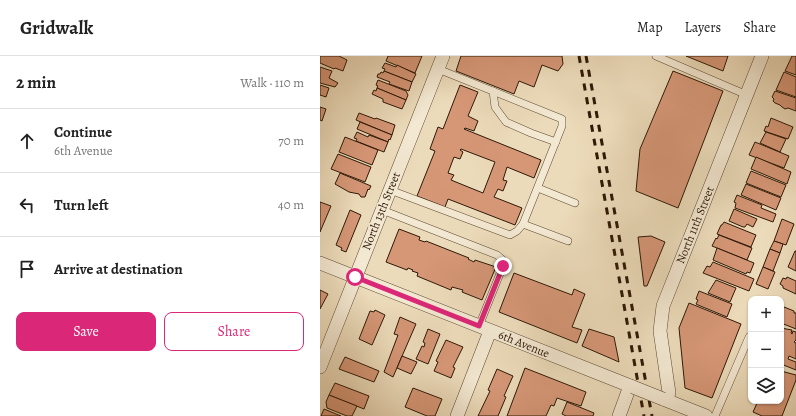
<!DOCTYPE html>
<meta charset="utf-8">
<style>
:root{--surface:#fff;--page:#f2f2f2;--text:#222;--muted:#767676;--line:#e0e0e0;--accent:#db2777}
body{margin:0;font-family:Alegreya,serif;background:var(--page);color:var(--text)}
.controls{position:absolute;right:12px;bottom:12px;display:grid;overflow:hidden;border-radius:8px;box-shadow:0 1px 3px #0004}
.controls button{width:36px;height:36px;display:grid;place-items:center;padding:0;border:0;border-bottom:1px solid var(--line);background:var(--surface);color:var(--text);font:20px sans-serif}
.stop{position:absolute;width:12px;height:12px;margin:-9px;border:3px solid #db2777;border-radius:50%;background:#fff}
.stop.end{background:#db2777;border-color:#fff;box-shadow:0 1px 4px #0008}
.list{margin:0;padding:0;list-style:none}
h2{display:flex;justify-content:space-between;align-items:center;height:52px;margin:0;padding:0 16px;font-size:17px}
h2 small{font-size:13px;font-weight:400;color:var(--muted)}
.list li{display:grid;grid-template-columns:26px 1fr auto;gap:12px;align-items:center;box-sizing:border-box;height:64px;padding:0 16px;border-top:1px solid var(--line)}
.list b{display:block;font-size:15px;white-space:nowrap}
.list p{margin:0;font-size:13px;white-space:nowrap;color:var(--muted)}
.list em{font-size:13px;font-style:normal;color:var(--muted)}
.actions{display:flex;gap:8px;padding:12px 16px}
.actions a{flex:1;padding:9px 0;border:1px solid var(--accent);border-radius:8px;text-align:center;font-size:14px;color:var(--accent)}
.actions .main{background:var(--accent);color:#fff}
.icon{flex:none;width:22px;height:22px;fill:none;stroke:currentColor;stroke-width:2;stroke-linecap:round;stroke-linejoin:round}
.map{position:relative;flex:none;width:476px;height:360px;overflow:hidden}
header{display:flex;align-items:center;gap:24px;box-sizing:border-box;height:56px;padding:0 20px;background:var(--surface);border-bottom:1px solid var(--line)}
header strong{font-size:19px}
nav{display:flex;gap:22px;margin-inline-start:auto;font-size:14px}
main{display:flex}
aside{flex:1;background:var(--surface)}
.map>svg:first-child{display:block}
.building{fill:#d69777;stroke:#2d1806;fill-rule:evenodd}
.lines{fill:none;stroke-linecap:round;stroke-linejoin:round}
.lane-casing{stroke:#5d4933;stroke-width:8}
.street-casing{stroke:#5d4933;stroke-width:14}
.lane{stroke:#f3e8d2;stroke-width:7}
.street{stroke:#f3e8d2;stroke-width:13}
.rail{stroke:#2d1806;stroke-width:3;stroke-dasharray:7 7;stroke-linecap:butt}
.street-bridge-casing{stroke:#5d4933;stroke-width:14;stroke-linecap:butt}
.street-bridge{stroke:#f3e8d2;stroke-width:13}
.route{stroke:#db2777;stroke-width:5}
.labels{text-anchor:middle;stroke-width:3.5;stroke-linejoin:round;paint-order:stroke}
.street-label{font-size:12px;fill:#2d1806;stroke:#f3e8d2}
</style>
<header>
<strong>Gridwalk</strong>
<nav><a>Map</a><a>Layers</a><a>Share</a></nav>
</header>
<main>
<aside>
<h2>2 min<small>Walk · 110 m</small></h2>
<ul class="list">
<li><svg class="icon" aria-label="ahead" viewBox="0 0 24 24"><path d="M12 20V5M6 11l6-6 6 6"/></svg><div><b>Continue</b><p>6th Avenue</p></div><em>70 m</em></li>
<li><svg class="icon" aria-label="left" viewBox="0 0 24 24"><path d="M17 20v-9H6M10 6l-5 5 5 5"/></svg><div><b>Turn left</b></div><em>40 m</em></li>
<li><svg class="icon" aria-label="arrive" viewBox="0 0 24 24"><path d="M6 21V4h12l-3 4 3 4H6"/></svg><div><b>Arrive at destination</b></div></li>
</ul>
<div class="actions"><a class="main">Save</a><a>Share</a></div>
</aside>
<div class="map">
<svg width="476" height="360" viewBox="0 0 476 360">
<rect width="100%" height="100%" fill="#ecdbba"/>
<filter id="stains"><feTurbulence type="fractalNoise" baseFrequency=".005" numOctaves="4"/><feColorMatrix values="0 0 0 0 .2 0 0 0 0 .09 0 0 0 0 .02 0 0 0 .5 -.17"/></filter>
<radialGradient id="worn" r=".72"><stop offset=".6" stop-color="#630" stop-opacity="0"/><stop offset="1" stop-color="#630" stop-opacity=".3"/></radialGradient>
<g class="building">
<path d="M0,0h19l8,4 -4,11 -8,-3 -1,1 -14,-6z"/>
<path d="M68,0h34l-7,17 -29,-12z"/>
<path d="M141,0h101l1,8 -5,7 -16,-6 -8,22 -15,-6 -5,13 -58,-23z"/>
<path d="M366,0h42l-5,15z"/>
<path d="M472,0h4v19l-11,-4z"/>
<path d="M65,7l11,4 1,-2 19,9 -4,8 -28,-11 1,-2 -3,-1z"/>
<path d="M0,11l12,4 -3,7 9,5 -3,4 -15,-4z"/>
<path d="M64,15l28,11 -3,9 -20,-7 1,-2 -13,-5 1,-3h2l1,-2 2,1z"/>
<path d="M353,15l50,20 -45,117 -42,-17 4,-42z"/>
<path d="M464,16l12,5v20l-20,-7z"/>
<path d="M58,24l28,11 2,4 -2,5 -29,-12 1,-2 -2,-1z"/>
<path d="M0,29l9,3 -3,9 -6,-2z"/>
<path d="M140,29l18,7 -10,24 10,5 -4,10 -9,-3 -1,1 77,31 -7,18 -27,-11 -4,13 4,1 -4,10 -5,-2 -4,8 28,11 -7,17 -67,-26 -3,8 -28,-11 18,-45 -5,-2 8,-22 5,2zM141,93l34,13 -12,31 -32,-13 3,-5 -6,-2 6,-16 6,2 3,-7 -3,-2z"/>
<path d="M57,32l29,12 -4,9 -19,-7v-3l-11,-5 2,-4 2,1z"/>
<path d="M455,35l21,7v13l-8,-3 -3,1 -3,-2 -2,-2 -5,-2 -2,-2 1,-2 -2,-2z"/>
<path d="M0,51l6,2 -4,12 -2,-1z"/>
<path d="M39,57l16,6 1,-1 19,7 -3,10 -36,-15z"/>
<path d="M451,62l22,9 -5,12 -24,-8 2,-5 2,1z"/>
<path d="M40,66l32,13 -2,5 -1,-1 -1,3 -31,-13z"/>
<path d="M37,76l11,5 1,-2 19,7 -4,10 -28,-11 1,-2 -3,-1z"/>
<path d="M446,76l20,7 -6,13 -20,-9z"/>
<path d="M25,81l33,13 -6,15 -33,-13z"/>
<path d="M435,86l34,14 -5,12 -35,-13z"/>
<path d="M18,98l33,13 -6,15 -34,-13z"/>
<path d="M436,101l35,15 -4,12 -36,-15z"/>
<path d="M431,115l35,14 -5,12 -35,-14z"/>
<path d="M20,117l31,13 -2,4 -1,-1 -3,8h-4l-2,-3 -10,-2 -14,-8z"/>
<path d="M426,128l35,14 -5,12 -35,-15z"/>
<path d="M417,139l25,10 -1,3 15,6 -3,8 -38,-14 1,-5 -2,-1z"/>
<path d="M0,146l11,4 -11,26z"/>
<path d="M414,153l23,10 -4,8 -6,-3 -2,3h-2l-14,-6z"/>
<path d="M30,154l11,5 -15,37 -5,-2 1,-2 -6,-3z"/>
<path d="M462,163l12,5 -8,21 -12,-4z"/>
<path d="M404,166l32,13 -5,12 -34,-13 4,-9h1z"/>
<path d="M79,173l21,8 -1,3 6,2 1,-1 43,17 -1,1 6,3 1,-2 21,7 -14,33 -20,-8 1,-2 -11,-3 -1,3 -34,-14 1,-3 -6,-2 1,-1 -5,-2 -1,2 -21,-8z"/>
<path d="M399,179l33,13 -5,12 -35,-14 4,-8 1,1z"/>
<path d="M331,180l14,6 -18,44h-3l-6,-49z"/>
<path d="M454,185l9,3 -3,9 -10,-4z"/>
<path d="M397,192l37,15 -4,10 -3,-1 -1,2 -33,-14z"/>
<path d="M450,193l10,4 -7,18 -10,-4z"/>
<path d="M475,195h1v20l-8,-4z"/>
<path d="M393,206l41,17 -5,12 -46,-18 4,-7 3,1z"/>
<path d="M443,211l12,5 -7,17 -12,-5z"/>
<path d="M194,217l58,22 2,-6 11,5 -13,33 10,3 -5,13 -78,-31z"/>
<path d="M467,221l9,4v13l-13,-6v-2l-3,-2 3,-6 3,1z"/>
<path d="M396,224l20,8 -6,14 -22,-9z"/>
<path d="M0,234l8,4 -8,15z"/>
<path d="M379,235l33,13 -5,13 -29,-12 -2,-1 2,-4 -2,-1z"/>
<path d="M369,247l52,21 -29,74 -27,-10 -6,-60z"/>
<path d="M464,251l10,4v2h2v16l-15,-6v-9z"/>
<path d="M55,254l10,5 -13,30 -13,-6 11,-28 4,1z"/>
<path d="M80,261l16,7 -23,53 -9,-5 14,-37 -4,-1z"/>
<path d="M461,272l11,2 -1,3 1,1 1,-3 3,1v8l-2,2 2,1v16l-7,-3 -1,3 8,3v8l-15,-6z"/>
<path d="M108,273l12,5 -12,30 -12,-5 6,-13 2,1 1,-4 -2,-1z"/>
<path d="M269,273l25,8 5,25 -37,-16z"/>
<path d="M126,284l17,7 -10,20 2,1 -4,10 -17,-7 4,-9 -2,-1z"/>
<path d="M82,300l15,6 -6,12 -14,-6z"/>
<path d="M25,301l34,14 -5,11 -35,-13z"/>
<path d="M205,312l61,24 -5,14 -24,-8 -3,8 -3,-1 -5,11h-39z"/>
<path d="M177,313l16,7 -9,20 2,1 -8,19h-20l12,-25 -2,-1z"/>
<path d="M461,315l15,4v5l-14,36h-20l-9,-4 5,-11h23z"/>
<path d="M15,327l34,13 -5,13 -35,-14z"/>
<path d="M93,332l29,11 -7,17h-8l-22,-9z"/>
<path d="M9,339l28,11 -5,10h-5l-20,-8 -1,-6z"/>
<path d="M247,346l27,11 -1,3h-27l-4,-2z"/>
<path d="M4,353l17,7h-20z"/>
</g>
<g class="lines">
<g class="lane-casing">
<g id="lane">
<path d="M336,0l91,39"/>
<path d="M173,35l2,16 11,15 25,11 25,9"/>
<path d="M218,132l37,15"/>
<path d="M70,134l120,45 7,-4 6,-7 39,-98v-7l-124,-50"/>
<path d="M62,154l115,45 6,5v6l-24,60"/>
<path d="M203,168l45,17"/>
<path d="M395,360l34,-79"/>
</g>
</g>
<g class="street-casing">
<g id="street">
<path d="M0,207l313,124"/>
<path d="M0,311l123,-311"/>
<path d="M343,343l43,17"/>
<path d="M347,344l2,-8 -1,-6 -8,-55 3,-25 99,-250"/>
<path d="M137,360l33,-85"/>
<path d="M299,360l11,-30"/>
</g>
</g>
<use href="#lane" class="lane"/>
<use href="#street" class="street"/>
<g class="rail">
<path d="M259,0l65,360"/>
<path d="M266,0l66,360"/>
</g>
<g class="street-bridge-casing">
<path id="street-bridge" d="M313,331l30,12"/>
</g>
<use href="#street-bridge" class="street-bridge"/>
</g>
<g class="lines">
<path class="route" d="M35,221l124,49 24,-60"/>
</g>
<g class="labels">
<g class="street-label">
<text transform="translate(61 155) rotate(-68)" y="4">North 13th Street</text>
<text transform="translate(375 169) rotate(-68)" y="4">North 11th Street</text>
<text transform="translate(204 288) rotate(22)" y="4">6th Avenue</text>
</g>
</g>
<rect width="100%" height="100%" filter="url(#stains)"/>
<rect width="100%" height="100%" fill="url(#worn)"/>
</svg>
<div class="controls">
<button>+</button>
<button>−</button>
<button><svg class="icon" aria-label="layers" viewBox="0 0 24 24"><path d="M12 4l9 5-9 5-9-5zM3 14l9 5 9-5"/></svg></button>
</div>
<div class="stop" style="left:35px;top:221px"></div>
<div class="stop end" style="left:183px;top:210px"></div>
</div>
</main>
